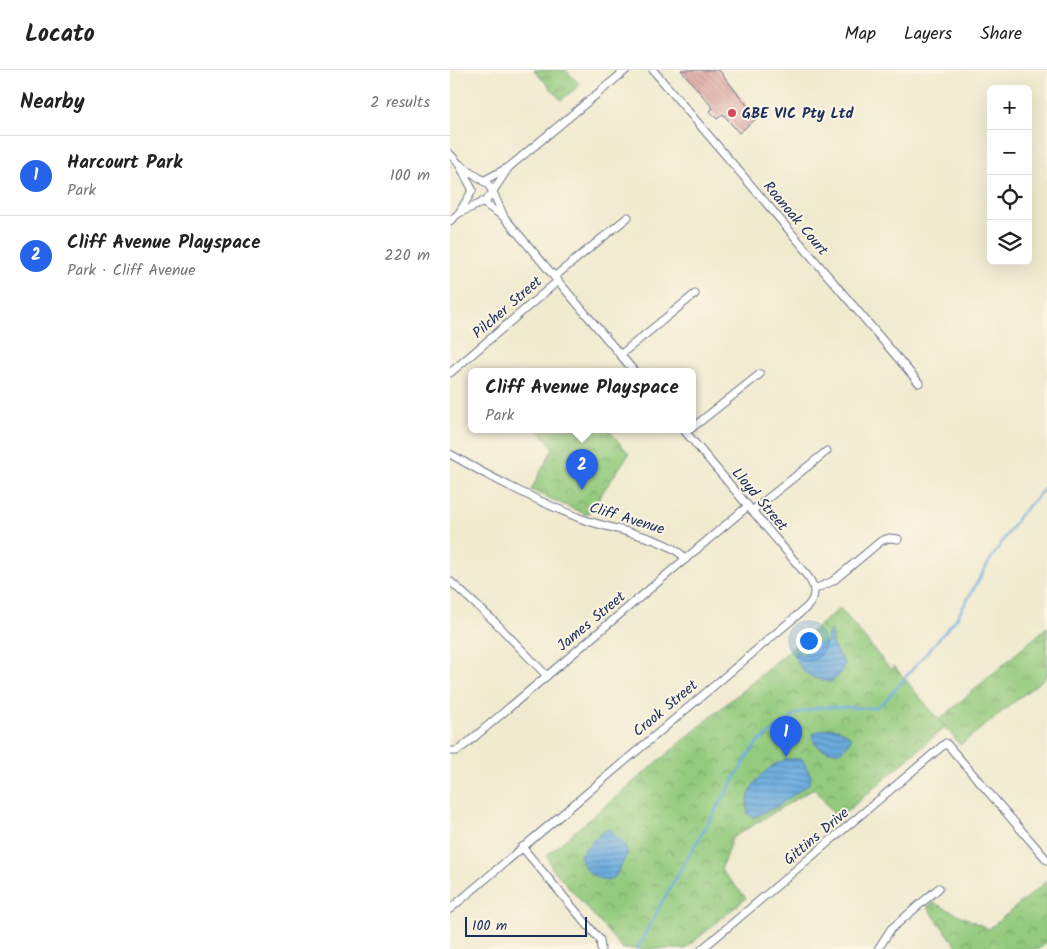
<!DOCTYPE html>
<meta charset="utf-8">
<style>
:root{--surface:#fff;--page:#f6f6f6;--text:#222;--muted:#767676;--line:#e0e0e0;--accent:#2563eb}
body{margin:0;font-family:Kalam,sans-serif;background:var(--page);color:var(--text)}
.controls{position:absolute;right:15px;top:15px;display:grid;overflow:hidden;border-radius:8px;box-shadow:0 5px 20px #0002}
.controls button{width:45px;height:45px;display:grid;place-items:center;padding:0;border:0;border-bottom:1px solid var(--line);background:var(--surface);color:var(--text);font:25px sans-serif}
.scale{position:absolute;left:15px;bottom:12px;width:122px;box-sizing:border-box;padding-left:5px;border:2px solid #1b2f5e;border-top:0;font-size:14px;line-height:18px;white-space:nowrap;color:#1b2f5e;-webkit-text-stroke:4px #fcf5e5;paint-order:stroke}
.you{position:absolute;left:358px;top:570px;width:18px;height:18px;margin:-12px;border:4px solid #fff;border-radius:50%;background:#1a73e8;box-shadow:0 0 0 8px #1a73e833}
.badge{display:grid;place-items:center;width:32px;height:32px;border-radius:50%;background:var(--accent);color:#fff;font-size:16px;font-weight:700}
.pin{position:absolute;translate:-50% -41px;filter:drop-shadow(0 1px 2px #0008)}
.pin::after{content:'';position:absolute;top:26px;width:18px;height:15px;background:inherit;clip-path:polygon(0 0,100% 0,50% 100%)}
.popup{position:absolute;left:18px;top:298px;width:228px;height:65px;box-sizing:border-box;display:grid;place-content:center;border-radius:8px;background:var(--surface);filter:drop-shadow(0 1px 4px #0005);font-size:16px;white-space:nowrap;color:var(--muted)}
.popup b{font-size:19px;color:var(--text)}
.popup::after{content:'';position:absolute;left:50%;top:100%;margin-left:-10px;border:10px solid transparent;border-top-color:var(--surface)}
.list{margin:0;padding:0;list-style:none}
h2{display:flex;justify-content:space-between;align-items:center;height:65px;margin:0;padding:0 20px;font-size:21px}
h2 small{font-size:16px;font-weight:400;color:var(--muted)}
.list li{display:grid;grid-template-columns:32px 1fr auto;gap:15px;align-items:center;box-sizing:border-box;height:80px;padding:0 20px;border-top:1px solid var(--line)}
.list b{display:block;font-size:19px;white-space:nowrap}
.list p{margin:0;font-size:16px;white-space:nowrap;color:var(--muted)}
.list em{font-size:16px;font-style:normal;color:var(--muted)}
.icon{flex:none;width:28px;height:28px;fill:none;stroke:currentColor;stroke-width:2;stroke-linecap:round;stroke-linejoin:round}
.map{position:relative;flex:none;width:597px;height:879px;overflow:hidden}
header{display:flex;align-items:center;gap:30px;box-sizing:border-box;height:70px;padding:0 25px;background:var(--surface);border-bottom:1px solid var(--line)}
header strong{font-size:24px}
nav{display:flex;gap:28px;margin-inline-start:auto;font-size:18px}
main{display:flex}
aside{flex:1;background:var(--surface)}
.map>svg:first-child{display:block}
.grass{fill:url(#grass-tufts);stroke:#577c6e}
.park{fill:url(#park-crowns);stroke:#577c6e}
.water{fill:url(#water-rules);stroke:#436d9e}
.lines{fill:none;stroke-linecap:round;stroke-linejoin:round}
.stream{stroke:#6babde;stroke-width:2.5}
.building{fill:url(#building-back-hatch)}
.street-casing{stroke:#667086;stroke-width:9}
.street{stroke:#fff;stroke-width:7}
.poi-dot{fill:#d1495b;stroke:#fcf5e5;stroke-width:2}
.labels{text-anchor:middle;stroke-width:4;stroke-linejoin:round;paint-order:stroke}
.poi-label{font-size:15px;font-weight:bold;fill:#1b2f5e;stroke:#fcf5e5;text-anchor:start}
.street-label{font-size:15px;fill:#1b2f5e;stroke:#fcf5e5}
</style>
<header>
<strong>Locato</strong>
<nav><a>Map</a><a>Layers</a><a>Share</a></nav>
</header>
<main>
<aside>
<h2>Nearby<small>2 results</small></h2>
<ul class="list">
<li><span class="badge">1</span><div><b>Harcourt Park</b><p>Park</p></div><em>100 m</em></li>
<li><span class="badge">2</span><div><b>Cliff Avenue Playspace</b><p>Park · Cliff Avenue</p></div><em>220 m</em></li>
</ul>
</aside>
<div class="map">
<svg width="597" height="879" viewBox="0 0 597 879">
<defs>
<pattern id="grass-tufts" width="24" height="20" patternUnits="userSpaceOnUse" patternTransform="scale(1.25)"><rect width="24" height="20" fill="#93ca7d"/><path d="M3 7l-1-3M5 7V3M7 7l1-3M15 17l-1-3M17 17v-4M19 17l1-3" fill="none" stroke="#77a46a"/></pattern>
<pattern id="park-crowns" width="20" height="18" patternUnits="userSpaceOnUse" patternTransform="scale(1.25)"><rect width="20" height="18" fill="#93ca7d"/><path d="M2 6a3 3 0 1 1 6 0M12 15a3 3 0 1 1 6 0" fill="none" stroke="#77a46a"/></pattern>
<pattern id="water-rules" width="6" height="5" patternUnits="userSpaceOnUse" patternTransform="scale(1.25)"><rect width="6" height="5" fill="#6babde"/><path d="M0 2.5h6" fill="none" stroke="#578cb7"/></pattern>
<pattern id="building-back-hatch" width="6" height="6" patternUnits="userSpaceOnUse" patternTransform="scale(1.25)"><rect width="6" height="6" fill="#d79794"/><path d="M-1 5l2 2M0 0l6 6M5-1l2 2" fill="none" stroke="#ae7c7c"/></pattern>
</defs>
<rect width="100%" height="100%" fill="#fcf5e5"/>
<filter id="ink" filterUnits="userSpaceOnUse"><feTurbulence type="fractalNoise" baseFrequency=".02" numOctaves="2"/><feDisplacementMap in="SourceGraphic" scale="10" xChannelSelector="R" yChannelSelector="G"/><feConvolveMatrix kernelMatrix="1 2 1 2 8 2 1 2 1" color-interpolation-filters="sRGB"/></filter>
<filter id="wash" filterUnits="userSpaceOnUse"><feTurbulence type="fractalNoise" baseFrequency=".0096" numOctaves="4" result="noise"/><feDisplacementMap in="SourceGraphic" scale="20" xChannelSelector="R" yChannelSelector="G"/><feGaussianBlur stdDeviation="1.12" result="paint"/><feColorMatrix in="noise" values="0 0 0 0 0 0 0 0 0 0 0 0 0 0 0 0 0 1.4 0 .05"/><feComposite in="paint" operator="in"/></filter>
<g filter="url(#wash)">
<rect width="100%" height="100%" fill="#f0eacf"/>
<g class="grass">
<path d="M84,0h32l14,15 -19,15z"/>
<path d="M597,557v49l-87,69 -21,-25z"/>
</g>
<g class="park">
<path d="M88,359h70l21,25 -42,61 -56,-25 22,-42z"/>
<path d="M390,538l50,61 4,-3 51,61 -107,92 -24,-31 -82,50 -11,32 25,28 -61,51h-62l-71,-81 -5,-13z"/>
<path d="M597,811v61l-8,7h-80l-32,-42 7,-4 55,26z"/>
</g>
<g class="water">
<path d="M379,561h3v14l13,19 -7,12 -7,6c-22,-4 -29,-8 -37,-28l2,-3 5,4c10,-3 13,-13 25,-12z"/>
<path d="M381,658l8,1 12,8 -2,7 -10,8c-11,0 -23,-3 -27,-15l3,-5z"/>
<path d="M337,689h15l9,17 -1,7 -32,23 -24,11 -6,-3c-6,-25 18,-48 39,-55z"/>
<path d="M159,759l15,15 4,9 -13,24 -8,4c-15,-5 -24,-10 -27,-27l21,-21z"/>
</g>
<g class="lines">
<path class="stream" d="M187,879l31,-58 81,-137 9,-12 40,-29 23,-6 53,1 10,-6 72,-83 33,-57 31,-47 27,-29"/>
</g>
<g id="blocks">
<path class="building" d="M231,0h38l38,48 -18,15 -16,-19 -6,5 -7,-8 3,-3z"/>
</g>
</g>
<g filter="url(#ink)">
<use href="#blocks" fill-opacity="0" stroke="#667086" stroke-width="1"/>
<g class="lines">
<g class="street-casing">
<g id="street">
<path d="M203,0l266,313"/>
<path d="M0,84l9,10 13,25"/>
<path d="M9,94l28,19 6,9 -7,9 -27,12"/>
<path d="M33,111l26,-14 117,-97"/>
<path d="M43,121l16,-24"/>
<path d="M43,122l11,25"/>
<path d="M32,132l22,15 130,154"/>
<path d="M0,151l9,-8 13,-22"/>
<path d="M104,207l74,-60"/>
<path d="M170,285l75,-61"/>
<path d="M0,303l108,-92"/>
<path d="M242,358l68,-54"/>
<path d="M0,384c41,24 83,45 127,63 31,13 88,18 109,42"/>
<path d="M302,441l75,-60"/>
<path d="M0,511l45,41 52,54"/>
<path d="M365,519l18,-8 48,-40 8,-3 9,1"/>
<path d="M0,681h7l8,-6 283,-239"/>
<path d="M72,777l78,93 1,9"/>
<path d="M0,839l357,-302c9,-10 9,-18 2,-29l-126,-149"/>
<path d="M252,879l244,-206 101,117"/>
<path d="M428,879l13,-20 48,-41"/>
</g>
</g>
<use href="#street" class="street"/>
</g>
</g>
<circle class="poi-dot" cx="282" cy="43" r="5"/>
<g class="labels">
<g class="poi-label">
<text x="292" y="48">GBE VIC Pty Ltd</text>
</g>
<g class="street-label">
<text transform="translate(346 148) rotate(50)" y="5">Roanoak Court</text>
<text transform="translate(57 237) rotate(-41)" y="5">Pilcher Street</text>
<text transform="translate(310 429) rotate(50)" y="5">Lloyd Street</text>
<text transform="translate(177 448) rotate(17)" y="5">Cliff Avenue</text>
<text transform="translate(141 551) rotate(-40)" y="5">James Street</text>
<text transform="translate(215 638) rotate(-40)" y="5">Crook Street</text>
<text transform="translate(366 766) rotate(-40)" y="5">Gittins Drive</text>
</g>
</g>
</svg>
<div class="controls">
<button>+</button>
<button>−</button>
<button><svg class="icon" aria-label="locate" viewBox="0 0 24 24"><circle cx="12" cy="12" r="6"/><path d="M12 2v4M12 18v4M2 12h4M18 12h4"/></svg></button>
<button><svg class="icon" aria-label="layers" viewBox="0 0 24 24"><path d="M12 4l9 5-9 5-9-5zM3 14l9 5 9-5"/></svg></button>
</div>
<div class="scale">100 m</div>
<div class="you"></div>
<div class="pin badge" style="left:336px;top:687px">1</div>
<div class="pin badge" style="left:132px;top:420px">2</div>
<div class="popup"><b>Cliff Avenue Playspace</b>Park</div>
</div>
</main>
